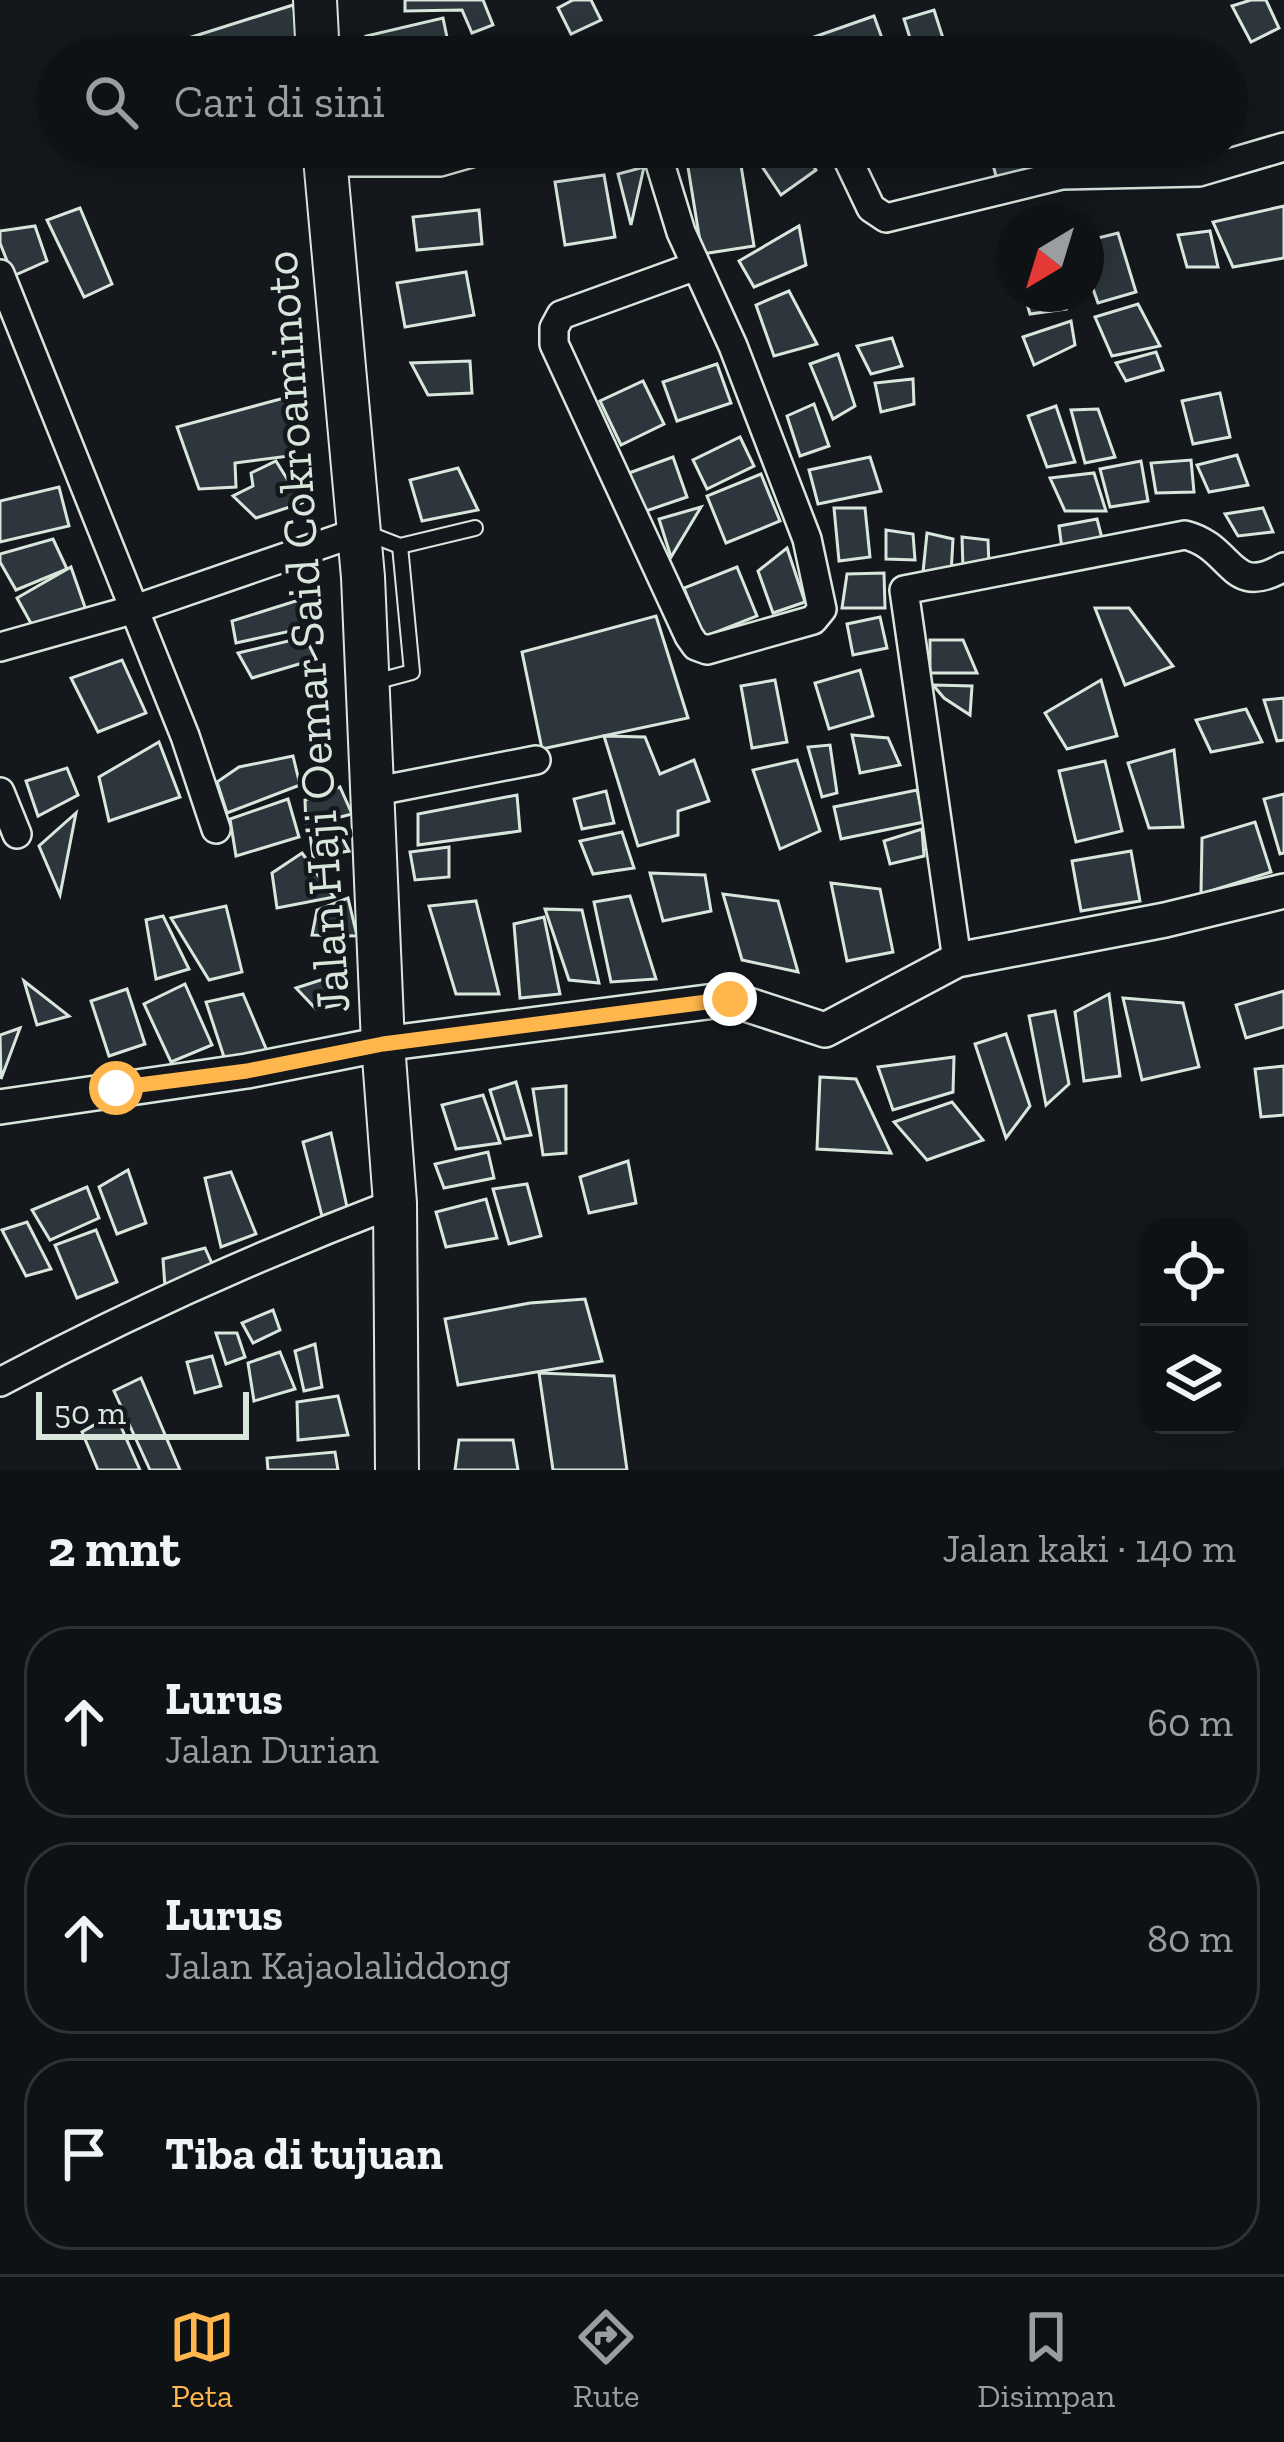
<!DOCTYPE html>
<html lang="id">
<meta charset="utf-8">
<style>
:root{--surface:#0f1215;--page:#181b1e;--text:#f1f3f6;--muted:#9b9ea0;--line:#2f3234;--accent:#ffb74d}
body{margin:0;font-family:"Zilla Slab",serif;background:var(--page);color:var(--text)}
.controls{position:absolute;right:36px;bottom:36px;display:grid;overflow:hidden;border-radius:24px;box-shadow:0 6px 30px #0003}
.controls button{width:108px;height:108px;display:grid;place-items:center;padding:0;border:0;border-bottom:3px solid var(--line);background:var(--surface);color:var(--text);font:60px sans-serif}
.compass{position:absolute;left:996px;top:204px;width:108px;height:108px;border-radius:50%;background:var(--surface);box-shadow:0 6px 30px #0003;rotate:218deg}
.scale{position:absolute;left:36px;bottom:30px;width:213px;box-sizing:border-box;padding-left:12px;border:6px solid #d8e6dc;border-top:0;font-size:33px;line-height:42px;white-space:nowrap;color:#d8e6dc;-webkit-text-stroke:9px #14181c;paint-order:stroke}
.stop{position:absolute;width:36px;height:36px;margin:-27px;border:9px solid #ffb74d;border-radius:50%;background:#fff}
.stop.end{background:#ffb74d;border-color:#fff;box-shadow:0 3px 12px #0008}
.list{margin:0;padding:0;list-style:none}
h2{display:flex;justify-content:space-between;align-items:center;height:156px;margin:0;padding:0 48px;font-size:51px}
h2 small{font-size:39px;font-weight:400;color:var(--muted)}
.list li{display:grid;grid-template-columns:78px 1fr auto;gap:36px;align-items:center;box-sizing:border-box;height:192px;margin:0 24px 24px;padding:0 24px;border:3px solid var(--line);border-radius:48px}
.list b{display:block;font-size:45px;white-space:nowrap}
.list p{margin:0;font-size:39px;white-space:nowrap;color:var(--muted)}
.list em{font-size:39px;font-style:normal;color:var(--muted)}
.icon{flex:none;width:66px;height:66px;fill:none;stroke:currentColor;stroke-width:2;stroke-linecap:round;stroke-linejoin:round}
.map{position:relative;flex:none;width:1284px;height:1470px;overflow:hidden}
.search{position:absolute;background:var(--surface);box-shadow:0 6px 30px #0003;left:36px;right:36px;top:36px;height:132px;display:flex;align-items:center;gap:30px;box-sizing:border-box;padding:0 42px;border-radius:66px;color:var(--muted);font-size:45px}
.sheet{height:804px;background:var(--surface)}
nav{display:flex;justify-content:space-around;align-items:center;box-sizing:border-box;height:168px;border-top:3px solid var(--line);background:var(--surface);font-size:33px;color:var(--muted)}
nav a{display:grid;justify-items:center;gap:6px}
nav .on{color:var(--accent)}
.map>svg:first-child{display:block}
.building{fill:#2c363c;stroke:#d8e6dc;stroke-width:3}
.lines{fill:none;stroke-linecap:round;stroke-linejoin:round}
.service-casing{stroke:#d8e6dc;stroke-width:18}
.minor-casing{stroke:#d8e6dc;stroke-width:32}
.tertiary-casing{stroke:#d8e6dc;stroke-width:38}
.trunk-casing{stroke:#d8e6dc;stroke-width:46}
.service{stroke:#14181c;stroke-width:14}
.minor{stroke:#14181c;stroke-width:27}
.tertiary{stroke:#14181c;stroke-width:33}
.trunk{stroke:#14181c;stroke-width:42}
.route{stroke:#ffb74d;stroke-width:15}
.labels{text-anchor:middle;stroke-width:9;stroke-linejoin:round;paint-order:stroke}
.street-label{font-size:48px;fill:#d8e6dc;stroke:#14181c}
</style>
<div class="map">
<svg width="1284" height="1470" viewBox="0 0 1284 1470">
<rect width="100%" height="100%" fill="#14181c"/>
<g class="building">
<path d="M405,0h78l10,25 -21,8 -10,-23 -57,1z"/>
<path d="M573,0h18l10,20 -30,14 -13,-26z"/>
<path d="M1251,0h15l13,28 -28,14 -19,-36z"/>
<path d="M293,5l14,52h-121l-7,-16z"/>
<path d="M934,10l15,47h-33l-12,-38z"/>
<path d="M874,16l13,36 -14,5h-71l-5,-14z"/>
<path d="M443,18l5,24 -77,15 -5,-21z"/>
<path d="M749,147h52l15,23 -35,25z"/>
<path d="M938,147h46l2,5 -39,11z"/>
<path d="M1023,147h9v22l-34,15 -7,-27z"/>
<path d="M739,153l15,93 -52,8 -15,-93z"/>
<path d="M644,167l-13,58 -13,-51z"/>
<path d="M604,175l11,62 -50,8 -10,-63z"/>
<path d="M1284,206v52l-51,9 -20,-45z"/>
<path d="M80,208l32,76 -28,13 -37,-77z"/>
<path d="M479,210l3,34 -65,6 -4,-33z"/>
<path d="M35,226l12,35 -34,15 -13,-33v-12z"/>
<path d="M799,226l7,39 -52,22 -15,-26z"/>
<path d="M1210,231l8,36h-31l-9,-32z"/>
<path d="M1118,233l18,59 -38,11 -12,-34v-28z"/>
<path d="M466,272l8,43 -69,12 -8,-44z"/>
<path d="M789,291l28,53 -43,12 -18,-51z"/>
<path d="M1024,294h38l4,15 -36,5z"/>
<path d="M1138,304l22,42 -48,10 -17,-39z"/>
<path d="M1071,321l4,24 -41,20 -11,-28z"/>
<path d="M892,338l10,28 -31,8 -14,-28z"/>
<path d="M1156,352l7,18 -37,11 -10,-18z"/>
<path d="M838,354l17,52 -22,13 -23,-55z"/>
<path d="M470,361l2,32 -44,2 -17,-32z"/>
<path d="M717,364l14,39 -54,18 -14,-39z"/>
<path d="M913,379l1,25 -33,8 -6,-29z"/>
<path d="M643,381l21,43 -43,21 -21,-44z"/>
<path d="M1220,393l10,44 -37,7 -11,-43z"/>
<path d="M284,398l13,57 -62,8 1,24 -37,2 -22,-62z"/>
<path d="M814,404l15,42 -29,10 -13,-40z"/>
<path d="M1056,406l19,56 -28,5 -19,-51z"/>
<path d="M1098,409l17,48 -30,6 -14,-53z"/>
<path d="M740,437l14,29 -47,23 -14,-29z"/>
<path d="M1237,455l11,30 -39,7 -12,-27z"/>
<path d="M673,457l14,40 -44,15 -14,-39z"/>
<path d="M870,457l11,34 -63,13 -9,-34z"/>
<path d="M1191,460l3,32 -38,1 -5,-30z"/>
<path d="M276,461l26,42 -46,15 -23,-22 20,-10 -2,-13z"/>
<path d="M1141,461l7,40 -38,6 -10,-38z"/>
<path d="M458,468l20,42 -56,11 -12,-41z"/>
<path d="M1094,473l12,38h-41l-15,-33z"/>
<path d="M761,474l19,47 -54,22 -19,-47z"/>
<path d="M59,487l10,39 -69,16v-41z"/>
<path d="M701,507l-30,50 -12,-38z"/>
<path d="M834,508h31l5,49 -31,4z"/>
<path d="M1263,508l10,24 -35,4 -13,-22z"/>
<path d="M1097,519l6,23 -41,7 -3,-23z"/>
<path d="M886,530l27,4 2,26 -29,-1z"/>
<path d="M927,533l26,6 -2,36 -28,-3z"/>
<path d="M962,537l26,3 1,26 -26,3z"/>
<path d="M53,539l14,30 -51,21 -16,-28v-8z"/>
<path d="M787,548l18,54 -32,11 -15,-42z"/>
<path d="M71,567l15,43 -53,17 -16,-29z"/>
<path d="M737,567l20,49 -53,21 -20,-49z"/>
<path d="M884,573l1,35h-43l5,-34z"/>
<path d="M302,599l12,27 -78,17 -4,-22z"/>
<path d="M1095,608h34l44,58 -48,19z"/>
<path d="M656,616l32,102 -146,31 -20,-97z"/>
<path d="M880,617l7,31 -34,7 -6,-31z"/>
<path d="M305,637l11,22 -64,19 -14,-25z"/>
<path d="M930,640h33l14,33h-47z"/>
<path d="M122,660l24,53 -48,19 -27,-54z"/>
<path d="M860,670l13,46 -44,13 -14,-46z"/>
<path d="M775,680l12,62 -35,6 -11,-62z"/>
<path d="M1101,680l16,56 -50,13 -22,-36z"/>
<path d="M933,685l39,1 -2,29 -26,-17z"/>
<path d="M1284,698v42l-7,1 -13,-41z"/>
<path d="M1246,709l16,33 -51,10 -15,-32z"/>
<path d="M852,735l36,3 12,27 -40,8z"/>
<path d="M604,736l41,1 15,37 34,-14 15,41 -31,10v24l-40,11z"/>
<path d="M159,742l21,55 -71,24 -10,-44z"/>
<path d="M830,745l7,48 -15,4 -14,-50z"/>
<path d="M1174,750l9,77 -34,1 -21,-65z"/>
<path d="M293,756l7,29 -73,28 -10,-31 22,-15z"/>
<path d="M797,760l23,71 -40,18 -27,-79z"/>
<path d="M1105,761l17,70 -46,11 -17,-71z"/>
<path d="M67,768l11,27 -40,21 -12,-35z"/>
<path d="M340,787l12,27 -46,12 -1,-26z"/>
<path d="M917,790l7,32 -83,17 -7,-32z"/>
<path d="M606,791l8,32 -32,6 -8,-30z"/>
<path d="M1284,794v59l-4,1 -16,-55z"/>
<path d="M517,795l3,36 -102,14v-31z"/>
<path d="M288,799l11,38 -63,19 -6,-37z"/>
<path d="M76,813l-16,82 -21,-49z"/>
<path d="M1255,822l16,50 -70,22 1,-56z"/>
<path d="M922,829l2,27 -34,8 -6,-23z"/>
<path d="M338,830l11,21 -36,6 -3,-23z"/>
<path d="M622,832l12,36 -41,6 -13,-33z"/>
<path d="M449,847v30l-34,3 -5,-28z"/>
<path d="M1131,851l9,50 -59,10 -9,-50z"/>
<path d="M302,853l32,44 -57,11 -5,-35z"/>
<path d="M650,873l55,2 6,36 -48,10z"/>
<path d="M831,883l49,6 13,63 -46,9z"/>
<path d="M723,894l55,7 20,71 -56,-12z"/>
<path d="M630,896l26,83 -45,3 -17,-80z"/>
<path d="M348,898l9,38 -45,-1 5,-25z"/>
<path d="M476,901l23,93h-43l-27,-88z"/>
<path d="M226,906l16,66 -33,8 -38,-62z"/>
<path d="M545,909l37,1 17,73 -30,-3z"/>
<path d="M163,916l26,53 -33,10 -10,-59z"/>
<path d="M544,917l16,77 -40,4 -6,-74z"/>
<path d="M336,975l11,28 -31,6 -20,-21z"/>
<path d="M24,981l45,35 -32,9z"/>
<path d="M185,984l27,61 -41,17 -27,-58z"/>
<path d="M127,989l18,55 -36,12 -18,-55z"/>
<path d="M1284,991v36l-38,11 -10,-33z"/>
<path d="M243,994l24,57 -42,9 -19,-58z"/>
<path d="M1109,994l11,82 -36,5 -9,-69z"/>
<path d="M1123,998l60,5 16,64 -57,13z"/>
<path d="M1055,1011l14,73 -23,21 -17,-89z"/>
<path d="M20,1028l-19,51 -1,-44z"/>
<path d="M1006,1034l24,72 -24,32 -31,-94z"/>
<path d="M954,1057l-1,35 -60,18 -15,-43z"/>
<path d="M1284,1066v49l-23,2 -6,-48z"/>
<path d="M820,1077l36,2 35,74 -74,-4z"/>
<path d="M516,1082l15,53 -26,4 -15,-49z"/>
<path d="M566,1086v67l-23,2 -10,-66z"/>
<path d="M483,1095l17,48 -44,6 -14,-44z"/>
<path d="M952,1102l31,38 -56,20 -33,-38z"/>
<path d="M331,1133l16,74 -25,9 -19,-74z"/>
<path d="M488,1152l6,26 -50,10 -9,-24z"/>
<path d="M628,1161l8,42 -47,10 -9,-36z"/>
<path d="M128,1170l18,53 -29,11 -18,-47z"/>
<path d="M231,1172l25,62 -35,13 -16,-69z"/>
<path d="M527,1184l14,52 -32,8 -16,-55z"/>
<path d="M87,1187l12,31 -49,22 -18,-30z"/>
<path d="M486,1199l11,39 -51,9 -10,-35z"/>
<path d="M27,1222l24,47 -25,7 -24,-46z"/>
<path d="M96,1230l21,52 -40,16 -22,-53z"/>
<path d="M205,1248l9,20 -49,19 -2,-28z"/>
<path d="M585,1299l17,62 -144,24 -13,-66 85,-16z"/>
<path d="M273,1310l7,20 -27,13 -11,-20z"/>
<path d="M216,1333h21l8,24 -19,7z"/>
<path d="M315,1344l7,43 -18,4 -9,-40z"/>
<path d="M280,1352l15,37 -41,12 -6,-38z"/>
<path d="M212,1356l9,30 -26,7 -8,-31z"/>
<path d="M539,1373l75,3 13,94h-74z"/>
<path d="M141,1378l39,92h-30l-36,-79z"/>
<path d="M338,1396l10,39 -50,5 -1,-38z"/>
<path d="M115,1413l25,57h-42l-16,-38z"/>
<path d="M459,1440h54l5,30h-63z"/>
<path d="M335,1452l3,18h-70l-1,-12z"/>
</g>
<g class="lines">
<g class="service-casing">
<g id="service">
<path d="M364,532l36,14 75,-18"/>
<path d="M371,683l41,-11 -12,-126"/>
</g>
</g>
<g class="minor-casing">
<g id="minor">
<path d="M723,57l33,-5 23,5"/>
<path d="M655,147l26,85 52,114 74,193 15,70 -9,11 -106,30 -11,-4 -7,-10 -135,-292v-16l7,-13 135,-49"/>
<path d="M842,147l29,61 15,10 176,-43 137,-3 85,-25"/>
<path d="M325,162h115l52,-15"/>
<path d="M0,274l185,462 31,93"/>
<path d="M0,647l135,-38 226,-78"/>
<path d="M0,792l17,42"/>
<path d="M372,792l164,-32"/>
<path d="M957,960l-53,-370 281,-55c49,12 44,64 99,32"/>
<path d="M0,1382c128,-68 259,-127 395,-179"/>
</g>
</g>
<g class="tertiary-casing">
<path id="tertiary" d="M0,1107l247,-36 136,-27 347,-45 95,31 132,-70 208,-40 119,-29"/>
</g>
<g class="trunk-casing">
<g id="trunk">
<path d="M315,0l3,57"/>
<path d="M324,147l39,430 20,467 12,159 2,267"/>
</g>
</g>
<use href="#service" class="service"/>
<use href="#minor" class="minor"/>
<use href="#tertiary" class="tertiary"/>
<use href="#trunk" class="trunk"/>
</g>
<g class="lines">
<path class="route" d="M116,1088l131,-17 136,-27 347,-45"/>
</g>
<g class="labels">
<g class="street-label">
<text transform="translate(306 632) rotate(-94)" y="17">Jalan Haji Oemar Said Cokroaminoto</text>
</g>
</g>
</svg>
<div class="controls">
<button><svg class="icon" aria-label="locate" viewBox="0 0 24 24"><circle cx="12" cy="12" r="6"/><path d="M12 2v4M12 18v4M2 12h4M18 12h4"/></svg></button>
<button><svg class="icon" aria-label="layers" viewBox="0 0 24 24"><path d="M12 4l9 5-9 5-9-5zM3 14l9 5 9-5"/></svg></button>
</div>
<svg class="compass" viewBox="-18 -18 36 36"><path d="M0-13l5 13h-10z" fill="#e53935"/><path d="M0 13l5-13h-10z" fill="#9b9ea0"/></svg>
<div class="scale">50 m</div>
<div class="stop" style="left:116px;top:1088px"></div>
<div class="stop end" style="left:730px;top:999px"></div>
<div class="search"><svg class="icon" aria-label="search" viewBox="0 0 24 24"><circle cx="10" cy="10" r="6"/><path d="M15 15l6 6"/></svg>Cari di sini</div>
</div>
<section class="sheet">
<h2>2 mnt<small>Jalan kaki · 140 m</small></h2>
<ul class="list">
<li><svg class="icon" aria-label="ahead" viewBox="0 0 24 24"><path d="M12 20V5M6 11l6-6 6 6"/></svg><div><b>Lurus</b><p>Jalan Durian</p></div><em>60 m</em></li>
<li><svg class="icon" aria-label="ahead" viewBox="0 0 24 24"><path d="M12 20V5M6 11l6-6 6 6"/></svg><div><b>Lurus</b><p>Jalan Kajaolaliddong</p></div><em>80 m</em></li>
<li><svg class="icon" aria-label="arrive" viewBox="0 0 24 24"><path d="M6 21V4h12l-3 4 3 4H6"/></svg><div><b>Tiba di tujuan</b></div></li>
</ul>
</section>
<nav>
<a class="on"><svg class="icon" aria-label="map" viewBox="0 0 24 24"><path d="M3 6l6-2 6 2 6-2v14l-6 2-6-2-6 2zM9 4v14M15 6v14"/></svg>Peta</a>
<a><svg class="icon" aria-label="directions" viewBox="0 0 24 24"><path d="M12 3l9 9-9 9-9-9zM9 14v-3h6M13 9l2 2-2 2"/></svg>Rute</a>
<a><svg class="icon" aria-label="saved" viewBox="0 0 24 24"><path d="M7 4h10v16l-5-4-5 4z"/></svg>Disimpan</a>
</nav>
